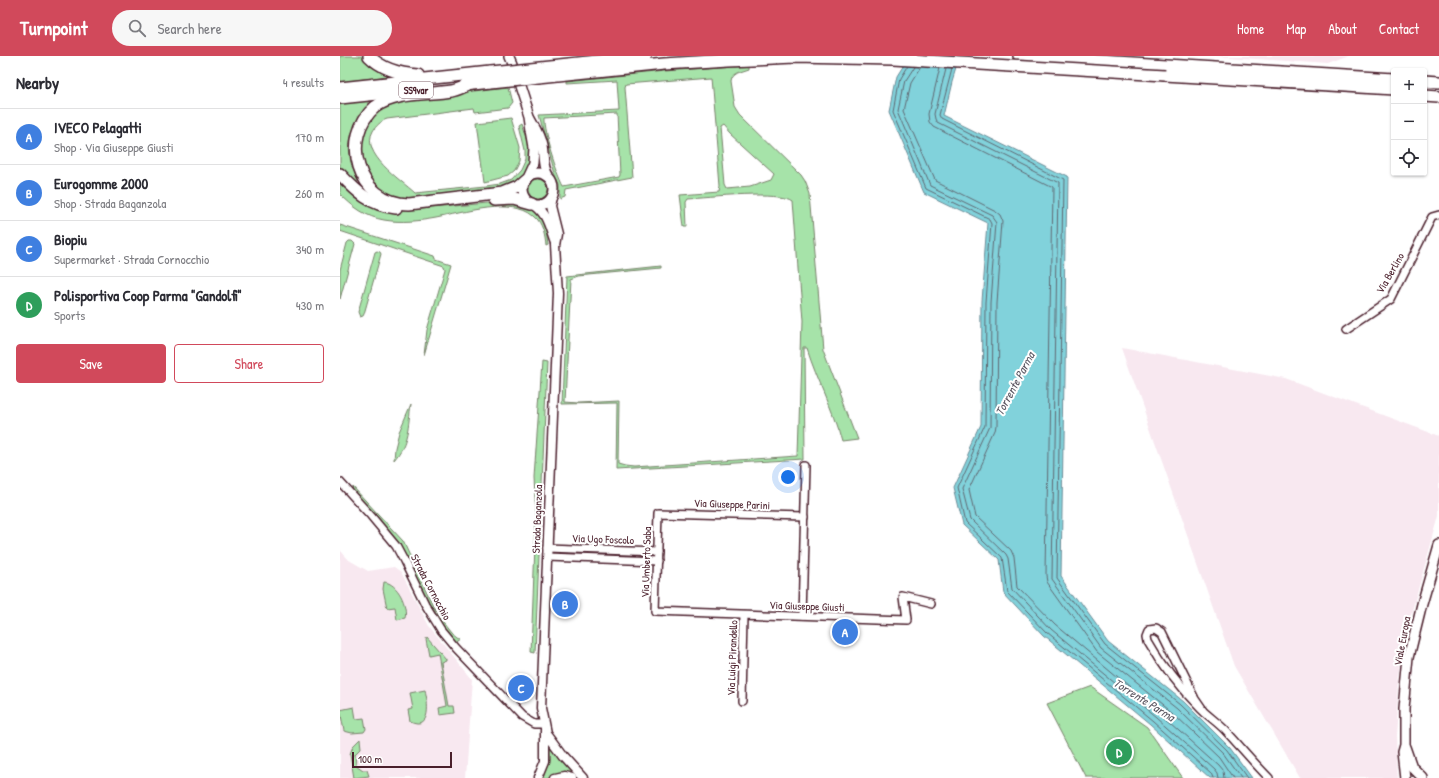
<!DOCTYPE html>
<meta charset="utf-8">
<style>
:root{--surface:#fff;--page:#f7f7f7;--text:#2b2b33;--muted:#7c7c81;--line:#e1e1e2;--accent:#d1495b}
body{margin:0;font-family:"Patrick Hand",sans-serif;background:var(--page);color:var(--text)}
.controls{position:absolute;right:12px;top:12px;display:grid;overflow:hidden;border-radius:4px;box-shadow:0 1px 3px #0004}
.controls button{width:36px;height:36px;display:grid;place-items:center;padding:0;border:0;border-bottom:1px solid var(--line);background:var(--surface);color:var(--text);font:20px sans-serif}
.scale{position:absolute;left:12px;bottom:10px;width:100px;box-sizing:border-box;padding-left:4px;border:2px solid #4a1f2b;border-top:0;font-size:11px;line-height:14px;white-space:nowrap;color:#4a1f2b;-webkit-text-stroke:3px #fff;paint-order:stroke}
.you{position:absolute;left:448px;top:421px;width:14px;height:14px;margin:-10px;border:3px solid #fff;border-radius:50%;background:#1a73e8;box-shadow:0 0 0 6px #1a73e833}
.badge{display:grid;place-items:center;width:26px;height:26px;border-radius:50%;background:var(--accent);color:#fff;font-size:13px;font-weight:700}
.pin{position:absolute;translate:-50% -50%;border:2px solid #fff;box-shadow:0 1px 4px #0006}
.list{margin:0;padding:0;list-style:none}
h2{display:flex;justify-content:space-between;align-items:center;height:52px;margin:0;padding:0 16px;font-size:17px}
h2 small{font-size:13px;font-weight:400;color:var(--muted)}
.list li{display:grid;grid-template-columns:26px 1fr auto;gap:12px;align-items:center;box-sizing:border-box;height:56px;padding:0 16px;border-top:1px solid var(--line)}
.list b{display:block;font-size:15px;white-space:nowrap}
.list p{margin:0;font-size:13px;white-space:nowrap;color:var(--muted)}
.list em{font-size:13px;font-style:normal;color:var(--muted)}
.actions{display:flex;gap:8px;padding:12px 16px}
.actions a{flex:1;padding:9px 0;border:1px solid var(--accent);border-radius:4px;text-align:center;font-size:14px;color:var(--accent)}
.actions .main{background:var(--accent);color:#fff}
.icon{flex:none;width:22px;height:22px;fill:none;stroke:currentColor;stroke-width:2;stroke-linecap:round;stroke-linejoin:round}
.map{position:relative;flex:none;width:1099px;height:722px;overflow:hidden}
header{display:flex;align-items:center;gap:24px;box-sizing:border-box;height:56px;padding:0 20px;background:var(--accent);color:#fff}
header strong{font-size:19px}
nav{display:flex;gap:22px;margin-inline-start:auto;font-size:14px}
.search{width:280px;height:36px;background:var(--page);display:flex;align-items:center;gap:10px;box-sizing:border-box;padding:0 14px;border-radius:22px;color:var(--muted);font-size:15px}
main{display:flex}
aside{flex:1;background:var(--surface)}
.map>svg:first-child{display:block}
.built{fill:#f8e8f0}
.green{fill:#a6e3a9;stroke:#78816a;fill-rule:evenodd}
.water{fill:#81d2db;stroke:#6b8a95}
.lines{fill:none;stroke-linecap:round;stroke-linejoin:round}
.shore{stroke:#606771;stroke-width:1}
.minor-casing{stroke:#4a1f2b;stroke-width:10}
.tertiary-casing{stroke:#4a1f2b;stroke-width:11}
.secondary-casing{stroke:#4a1f2b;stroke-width:12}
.trunk-casing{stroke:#4a1f2b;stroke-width:14}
.minor{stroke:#fff;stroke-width:7}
.tertiary{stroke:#fff;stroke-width:8}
.secondary{stroke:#fff;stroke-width:9}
.trunk{stroke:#fff;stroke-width:11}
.trunk-bridge-casing{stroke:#4a1f2b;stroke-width:14;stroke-linecap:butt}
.trunk-bridge{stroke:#fff;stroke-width:11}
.labels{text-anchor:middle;stroke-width:4;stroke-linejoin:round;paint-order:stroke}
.shield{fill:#fff;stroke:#80626b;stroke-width:1}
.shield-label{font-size:10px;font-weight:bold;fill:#4a1f2b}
.street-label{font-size:11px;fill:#4a1f2b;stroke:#fff}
.water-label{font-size:12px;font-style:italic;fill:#5a5560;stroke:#fff}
</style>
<header>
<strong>Turnpoint</strong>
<div class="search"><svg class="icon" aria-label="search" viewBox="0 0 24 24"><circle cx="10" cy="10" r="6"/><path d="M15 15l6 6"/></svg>Search here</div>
<nav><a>Home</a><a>Map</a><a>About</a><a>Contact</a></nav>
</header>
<main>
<aside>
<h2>Nearby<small>4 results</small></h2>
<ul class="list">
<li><span class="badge" style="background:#3f7fe0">A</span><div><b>IVECO Pelagatti</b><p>Shop · Via Giuseppe Giusti</p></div><em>170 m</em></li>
<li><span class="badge" style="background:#3f7fe0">B</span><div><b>Eurogomme 2000</b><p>Shop · Strada Baganzola</p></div><em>260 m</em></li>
<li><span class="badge" style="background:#3f7fe0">C</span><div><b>Biopiu</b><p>Supermarket · Strada Cornocchio</p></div><em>340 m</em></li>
<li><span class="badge" style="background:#2e9e5b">D</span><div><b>Polisportiva Coop Parma &quot;Gandolfi&quot;</b><p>Sports</p></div><em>430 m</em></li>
</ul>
<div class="actions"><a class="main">Save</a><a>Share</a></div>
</aside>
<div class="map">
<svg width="1099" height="722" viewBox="0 0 1099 722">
<rect width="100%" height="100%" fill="#fff"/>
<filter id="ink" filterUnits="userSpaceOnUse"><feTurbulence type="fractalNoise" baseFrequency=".025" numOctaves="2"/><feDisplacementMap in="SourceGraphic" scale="8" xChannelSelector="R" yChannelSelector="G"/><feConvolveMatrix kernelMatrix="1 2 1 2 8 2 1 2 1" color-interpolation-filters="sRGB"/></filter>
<g filter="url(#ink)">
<g class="built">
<path d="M875,0h134l-21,8z"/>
<path d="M782,292l164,31 153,57v80l-33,116 -7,51 -4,54 2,41h-97l-66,-112z"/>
<path d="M0,494l9,10 19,11 26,-4 7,5 28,54 43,53 -7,99h-125z"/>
</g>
<g class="green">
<path d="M0,0h22l7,7 20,13 -49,6z"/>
<path d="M409,9v3c-8,3 -17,4 -18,13l4,26 5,8 61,60 4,6 5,13 13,155 34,89 -16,2c-8,-32 -24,-60 -34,-92h-3l1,111 -189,11 1,-67 -55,1 5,-128 94,-10v2l-82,8 -8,3 -6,123 13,1 41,-2 -1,63 7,2 9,1 164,-11 4,-134 -9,-122c-11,-10 -87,-2 -105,-1l-2,3 1,25h-3l-4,-32 39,-3 1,-6 -9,-109 -85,7 -1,3 7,90 -66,13 -1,7 -5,2v-14l-5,-11 -16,-59 80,-4 -2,-31 -50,3v-2l98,-10zM277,58l3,61 -1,2 -55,10c-7,-13 -21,-55 -20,-69zM383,70l7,8 44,40 -3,6 -21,7 -23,2 -2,-4 -5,-57z"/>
<path d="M168,31l4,16 -4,5 -33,4 -1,-4 -87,11c-6,2 -11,7 -14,12 -13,23 27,48 42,62l71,-7 14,-2 11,-4 9,-10 5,-11v-8l-6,-25 3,-2 7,21 1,14 -7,16 -15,12 -107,14 -33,-18 -10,-47 25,-31 74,-12z"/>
<path d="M29,45v4c-21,25 -26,45 -11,76l-1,3 -17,-15v-65z"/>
<path d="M171,62l9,30 -1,13 -5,10 -6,5 -23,6 -8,-60z"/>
<path d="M0,123l59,32 88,-8h22l18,4 8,4 8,9 3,10 2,15 -2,1c-1,-10 -3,-23 -12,-30 -21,-19 -73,-3 -98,2 -16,3 -35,5 -52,2 -18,-3 -31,-13 -44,-26z"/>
<circle cx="198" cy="133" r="10"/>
<path d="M0,169l95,31 1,3 15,5 -27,91 3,-25 18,-61 -1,-3 -104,-35z"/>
<path d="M9,185h3l3,3 -15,55v-29l7,-27z"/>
<path d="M37,195l3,1 1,2 -17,60 -1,2 -3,1 -2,-5 17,-60z"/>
<path d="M202,306l5,1 -12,290 -4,-1 5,-135 -2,-39z"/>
<path d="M71,348c-3,21 -2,39 -17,56l1,-12 4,-16z"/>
<path d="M13,431l50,54 34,73 14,18 6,5 4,2 -6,4 -11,-13 -13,-21 -31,-62 -15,-20 -33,-37z"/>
<path d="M44,526c14,1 24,24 21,36l-8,2 -2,-13 -8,1 -4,-19z"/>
<path d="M87,581l19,22v1l-5,2 8,44h5l1,7 -15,2 -1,-7 8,-2 -9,-53 -9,2 -3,-16z"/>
<path d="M750,631l57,40 36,51h-97l-39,-75z"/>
<path d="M85,634c3,12 7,41 -15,31l-2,-11 5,-1 -3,-16z"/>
<path d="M14,651l2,12 8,-1 2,11 -2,3 -12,1 -8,-2 -4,-21z"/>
<path d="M20,683l1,9 -6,6 1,11 7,5h4l2,6 -15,2 -4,-24 3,-8z"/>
<path d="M209,687l10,14 16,18 -22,1 -5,2h-5l7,-19z"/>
</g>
<path class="water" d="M569,0h51l-8,26 -8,34 123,61 -6,399 47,65 75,60 47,47 22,30h-42l-60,-54 -106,-88 -41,-44 -4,-32 -37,-35 -9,-37 28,-61 1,-126 6,-78 -64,-31 -35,-82 7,-33z"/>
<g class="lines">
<g class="shore">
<path d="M567,10l-8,13 -6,31 33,78 64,31 2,4 -6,79 -1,125 -28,61 8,35 37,35 5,33 40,42 106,88 58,52 2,5"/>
<path d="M573,11l-9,14 -6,28 32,76 62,30 5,7 -6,80 -1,126 -28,61 8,31 36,35 2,4 4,29 39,42 105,87 58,52 3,4 1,5"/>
<path d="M580,11l-10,16 -6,26 31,71 60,30 5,4 3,7 -6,81 -1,125 -1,6 -26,57 6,27 36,34 3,7 3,28 38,39 105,88 58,52 5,6 1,7"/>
<path d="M600,12l-11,46 1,8 4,5 118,60 -6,389 1,6 50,70 76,61 46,44 14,21"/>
<path d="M606,13l-11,45 1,5 2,4 120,60 -6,396 49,69 76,60 46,45 18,25"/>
<path d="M612,13l-12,46 2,4 121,61 -6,398 48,66 75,60 47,46 20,28"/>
</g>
<g class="minor-casing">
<g id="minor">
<path d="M1006,273l45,-30 41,-82 7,-2"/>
<path d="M0,426l31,34 25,30 8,15 21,43 16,26 15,18 66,69 12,7h9"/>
<path d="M465,461l-147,-4 -3,98 251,9 -3,-23 28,7"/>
<path d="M207,492l110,4"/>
<path d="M207,501l110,4"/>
<path d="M462,560l4,-151"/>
<path d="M402,645l2,-86"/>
<path d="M864,656l-9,-13 -33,-67 -6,-4 -7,1 -2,5 1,5c14,25 32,49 52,69 8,8 17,14 25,22 15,16 29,33 44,48"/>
</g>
</g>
<g class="tertiary-casing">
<g id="tertiary">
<path d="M212,141l-2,9 7,28 -2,11 3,48 -17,415 5,25 17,23 20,22"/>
<path d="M192,148c16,9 17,24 23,39"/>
<path d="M198,722l7,-17v-30"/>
<path d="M215,722l9,-2 8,2"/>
</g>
</g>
<g class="secondary-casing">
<g id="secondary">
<path d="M169,0l3,7"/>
<path d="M179,30l10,31 2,14 3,17 -1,15 -7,15"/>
<path d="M190,63c5,9 10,16 12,27 2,11 0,21 7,31"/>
<circle cx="198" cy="133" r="16"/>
<path d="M1065,691l7,20 11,11"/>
<path d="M1065,722l-3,-26 2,-7v-36l5,-52 13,-53 17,-59"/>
</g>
</g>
<g class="trunk-casing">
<g id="trunk">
<path d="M29,0c13,13 31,18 49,19"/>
<path d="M679,0l375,23"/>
<path d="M825,19l229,14"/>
<path d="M1084,25l15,1"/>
<path d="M131,28c-7,2 -13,6 -20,7 -26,4 -55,1 -76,16 -35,30 -19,96 34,97l93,-11 15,-6 8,-7"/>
<path d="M124,29l27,-3"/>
<path d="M0,32l150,-16"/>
<path d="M1084,40l15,1"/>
<path d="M0,42l57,-6"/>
<path d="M0,118c17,18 30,31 56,34"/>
<path d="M154,144l20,-1 18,5"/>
</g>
</g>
<use href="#minor" class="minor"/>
<use href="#tertiary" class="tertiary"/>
<use href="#secondary" class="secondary"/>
<use href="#trunk" class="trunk"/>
<g class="trunk-bridge-casing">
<g id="trunk-bridge">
<path d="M150,16l156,-16"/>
<path d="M151,26l173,-18 65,-4 66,-3 98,2 272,16"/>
</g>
</g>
<use href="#trunk-bridge" class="trunk-bridge"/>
</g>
</g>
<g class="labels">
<rect class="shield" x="59" y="26" width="34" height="16" rx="3"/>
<g class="shield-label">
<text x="76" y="38">SS9var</text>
</g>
<g class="street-label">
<text transform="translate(1050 217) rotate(-60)" y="4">Via Berlino</text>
<text transform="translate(392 448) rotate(2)" y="4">Via Giuseppe Parini</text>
<text transform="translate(197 463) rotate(-88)" y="4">Strada Baganzola</text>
<text transform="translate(263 483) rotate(2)" y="4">Via Ugo Foscolo</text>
<text transform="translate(306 506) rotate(-88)" y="4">Via Umberto Saba</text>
<text transform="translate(91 531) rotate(62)" y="4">Strada Cornocchio</text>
<text transform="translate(467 550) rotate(2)" y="4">Via Giuseppe Giusti</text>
<text transform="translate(1062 585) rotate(-79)" y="4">Viale Europa</text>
<text transform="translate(392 602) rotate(-88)" y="4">Via Luigi Pirandello</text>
</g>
<g class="water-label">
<text transform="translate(675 328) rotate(-62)" y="4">Torrente Parma</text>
<text transform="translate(804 644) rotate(32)" y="4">Torrente Parma</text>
</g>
</g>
</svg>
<div class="controls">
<button>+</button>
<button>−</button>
<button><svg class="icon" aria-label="locate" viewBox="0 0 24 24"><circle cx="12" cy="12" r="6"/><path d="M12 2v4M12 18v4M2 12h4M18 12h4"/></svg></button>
</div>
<div class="scale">100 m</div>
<div class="you"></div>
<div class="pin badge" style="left:505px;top:576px;background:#3f7fe0">A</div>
<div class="pin badge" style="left:225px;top:548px;background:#3f7fe0">B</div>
<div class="pin badge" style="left:181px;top:632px;background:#3f7fe0">C</div>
<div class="pin badge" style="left:779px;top:696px;background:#2e9e5b">D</div>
</div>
</main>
